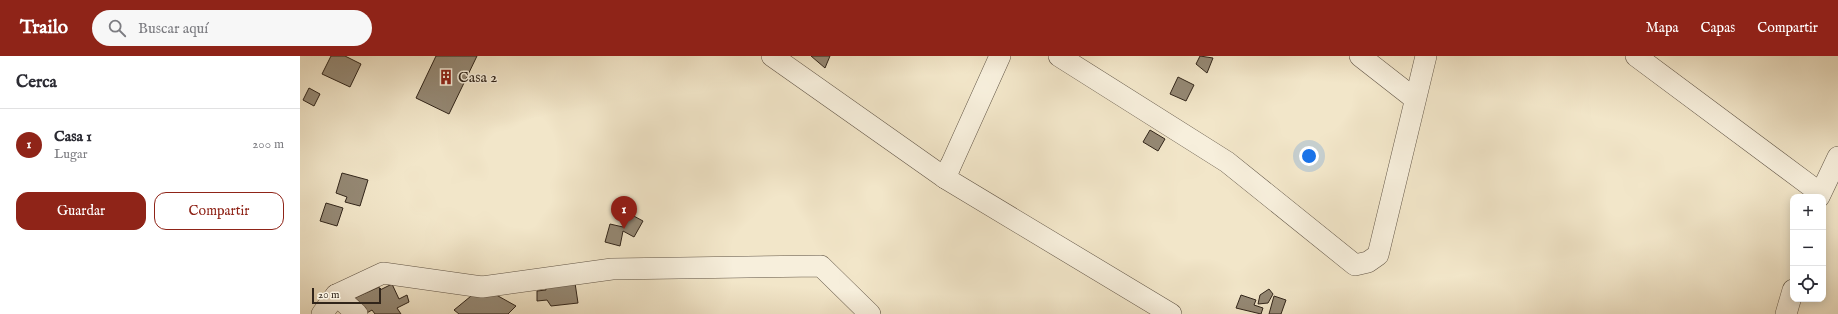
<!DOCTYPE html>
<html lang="es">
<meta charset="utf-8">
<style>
:root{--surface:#fff;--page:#f7f7f7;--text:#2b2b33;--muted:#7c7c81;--line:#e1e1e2;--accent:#8f2418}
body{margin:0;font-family:"IM FELL English",serif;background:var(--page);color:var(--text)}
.controls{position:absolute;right:12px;bottom:12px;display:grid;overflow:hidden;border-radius:8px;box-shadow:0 2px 10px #0003}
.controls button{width:36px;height:36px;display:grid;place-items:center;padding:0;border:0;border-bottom:1px solid var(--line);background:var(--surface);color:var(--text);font:20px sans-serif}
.scale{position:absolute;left:12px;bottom:10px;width:69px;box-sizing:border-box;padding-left:4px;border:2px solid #31251a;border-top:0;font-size:11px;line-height:14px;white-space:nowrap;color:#31251a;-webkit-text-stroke:3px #f7efdc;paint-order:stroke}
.you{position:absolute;left:1009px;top:100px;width:14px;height:14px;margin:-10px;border:3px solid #fff;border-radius:50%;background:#1a73e8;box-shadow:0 0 0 6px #1a73e833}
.badge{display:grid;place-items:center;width:26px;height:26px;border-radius:50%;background:var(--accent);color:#fff;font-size:13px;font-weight:700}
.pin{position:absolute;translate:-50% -33px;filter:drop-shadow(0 1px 2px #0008)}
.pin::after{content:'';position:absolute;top:21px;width:14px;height:12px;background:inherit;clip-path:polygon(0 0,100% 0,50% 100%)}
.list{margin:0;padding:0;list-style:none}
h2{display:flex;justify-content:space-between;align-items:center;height:52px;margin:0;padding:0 16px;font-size:17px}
h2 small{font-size:13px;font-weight:400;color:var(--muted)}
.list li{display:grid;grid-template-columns:26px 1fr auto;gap:12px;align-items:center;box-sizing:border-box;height:72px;padding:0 16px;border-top:1px solid var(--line)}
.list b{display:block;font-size:15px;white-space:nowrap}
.list p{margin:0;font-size:13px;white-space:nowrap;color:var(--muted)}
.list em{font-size:13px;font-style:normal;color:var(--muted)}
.actions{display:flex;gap:8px;padding:12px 16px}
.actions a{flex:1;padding:9px 0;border:1px solid var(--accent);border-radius:12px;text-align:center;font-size:14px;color:var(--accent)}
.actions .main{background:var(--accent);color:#fff}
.icon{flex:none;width:22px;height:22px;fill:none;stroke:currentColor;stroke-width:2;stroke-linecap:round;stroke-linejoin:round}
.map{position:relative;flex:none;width:1538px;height:258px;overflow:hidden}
header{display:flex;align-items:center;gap:24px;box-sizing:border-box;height:56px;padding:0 20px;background:var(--accent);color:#fff}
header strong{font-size:19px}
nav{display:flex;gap:22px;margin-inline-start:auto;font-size:14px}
.search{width:280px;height:36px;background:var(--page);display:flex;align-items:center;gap:10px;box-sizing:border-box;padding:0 14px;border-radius:22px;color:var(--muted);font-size:15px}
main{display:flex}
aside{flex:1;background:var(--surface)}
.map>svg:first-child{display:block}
.building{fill:#958975;stroke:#31251a}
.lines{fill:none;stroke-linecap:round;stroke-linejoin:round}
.street-casing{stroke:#615546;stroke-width:22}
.street{stroke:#f7efdc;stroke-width:21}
.labels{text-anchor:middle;stroke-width:3;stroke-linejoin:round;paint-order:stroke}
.poi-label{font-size:15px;fill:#31251a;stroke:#f7efdc;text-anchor:start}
</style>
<header>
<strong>Trailo</strong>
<div class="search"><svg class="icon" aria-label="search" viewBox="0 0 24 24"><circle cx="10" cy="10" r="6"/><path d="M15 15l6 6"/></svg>Buscar aquí</div>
<nav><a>Mapa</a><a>Capas</a><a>Compartir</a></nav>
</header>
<main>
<aside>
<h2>Cerca<small></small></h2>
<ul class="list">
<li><span class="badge">1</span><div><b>Casa 1</b><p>Lugar</p></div><em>200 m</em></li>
</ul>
<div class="actions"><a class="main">Guardar</a><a>Compartir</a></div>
</aside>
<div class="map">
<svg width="1538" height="258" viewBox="0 0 1538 258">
<rect width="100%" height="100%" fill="#f2e6c9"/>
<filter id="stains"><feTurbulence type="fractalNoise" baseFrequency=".005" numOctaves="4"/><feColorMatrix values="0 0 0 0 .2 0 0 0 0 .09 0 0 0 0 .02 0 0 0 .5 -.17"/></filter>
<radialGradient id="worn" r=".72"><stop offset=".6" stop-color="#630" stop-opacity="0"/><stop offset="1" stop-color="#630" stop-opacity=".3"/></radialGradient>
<g class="building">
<path d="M31,0h14l16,8 -11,23 -28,-13z"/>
<path d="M136,0h41l-28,58 -33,-16z"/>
<path d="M511,0h19l-5,12z"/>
<path d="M900,0l13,2 -6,15 -11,-9z"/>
<path d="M878,21l16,8 -8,16 -16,-7z"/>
<path d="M9,32l11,6 -6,12 -11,-6z"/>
<path d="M850,74l15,9 -7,12 -15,-9z"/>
<path d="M42,117l26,7 -8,26 -15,-4 2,-5 -11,-4z"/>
<path d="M26,147l17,5 -6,18 -17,-5z"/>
<path d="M330,158l13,7 -9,16 -11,-6 -3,15 -15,-4 5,-18 13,3z"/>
<path d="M275,227l3,20 -27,3 -4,-6 -10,1v-10l9,-1 -1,-6z"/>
<path d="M92,228l7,15 8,-4 2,7 -12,6 4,6h-26l-3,-4 -7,4 -17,-13 31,-14 1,3z"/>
<path d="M182,231l34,19 -8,8h-49l-5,-4z"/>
<path d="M969,233l4,5 -5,9 -10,1 2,-9z"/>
<path d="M941,239l15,5 -2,5 9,3 -2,6 -25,-6z"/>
<path d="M974,240l12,4 -5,14h-12z"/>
</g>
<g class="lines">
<g class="street-casing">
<g id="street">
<path d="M472,0l173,122 5,-12"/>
<path d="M700,0l-55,122 226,136"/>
<path d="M759,0l168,106 128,103 13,-3 10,-7 48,-199"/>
<path d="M1060,0l55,43"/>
<path d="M1336,0l184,137"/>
<path d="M1519,141l19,-40"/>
<path d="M36,239l21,19"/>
<path d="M22,258l14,-19 47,-22 99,14 130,-18 209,-3 49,48"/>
<path d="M1486,258l7,-24"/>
</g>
</g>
<use href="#street" class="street"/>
</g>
<defs>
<g id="building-bare" transform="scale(1.2)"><path d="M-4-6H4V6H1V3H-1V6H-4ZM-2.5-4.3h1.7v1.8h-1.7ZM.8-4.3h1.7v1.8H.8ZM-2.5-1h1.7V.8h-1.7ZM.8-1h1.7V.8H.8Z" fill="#8f2418" stroke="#f7efdc" stroke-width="2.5" paint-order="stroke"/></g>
</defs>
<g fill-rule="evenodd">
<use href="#building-bare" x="146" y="21"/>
</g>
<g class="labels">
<g class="poi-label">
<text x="158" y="26">Casa 2</text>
</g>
</g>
<rect width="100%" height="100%" filter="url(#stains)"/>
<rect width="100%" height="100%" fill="url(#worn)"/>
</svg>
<div class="controls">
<button>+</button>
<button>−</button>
<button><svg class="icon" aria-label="locate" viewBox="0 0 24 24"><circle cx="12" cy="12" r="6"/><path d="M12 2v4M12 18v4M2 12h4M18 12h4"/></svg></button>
</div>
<div class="scale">20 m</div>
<div class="you"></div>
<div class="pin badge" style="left:324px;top:173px">1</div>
</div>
</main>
